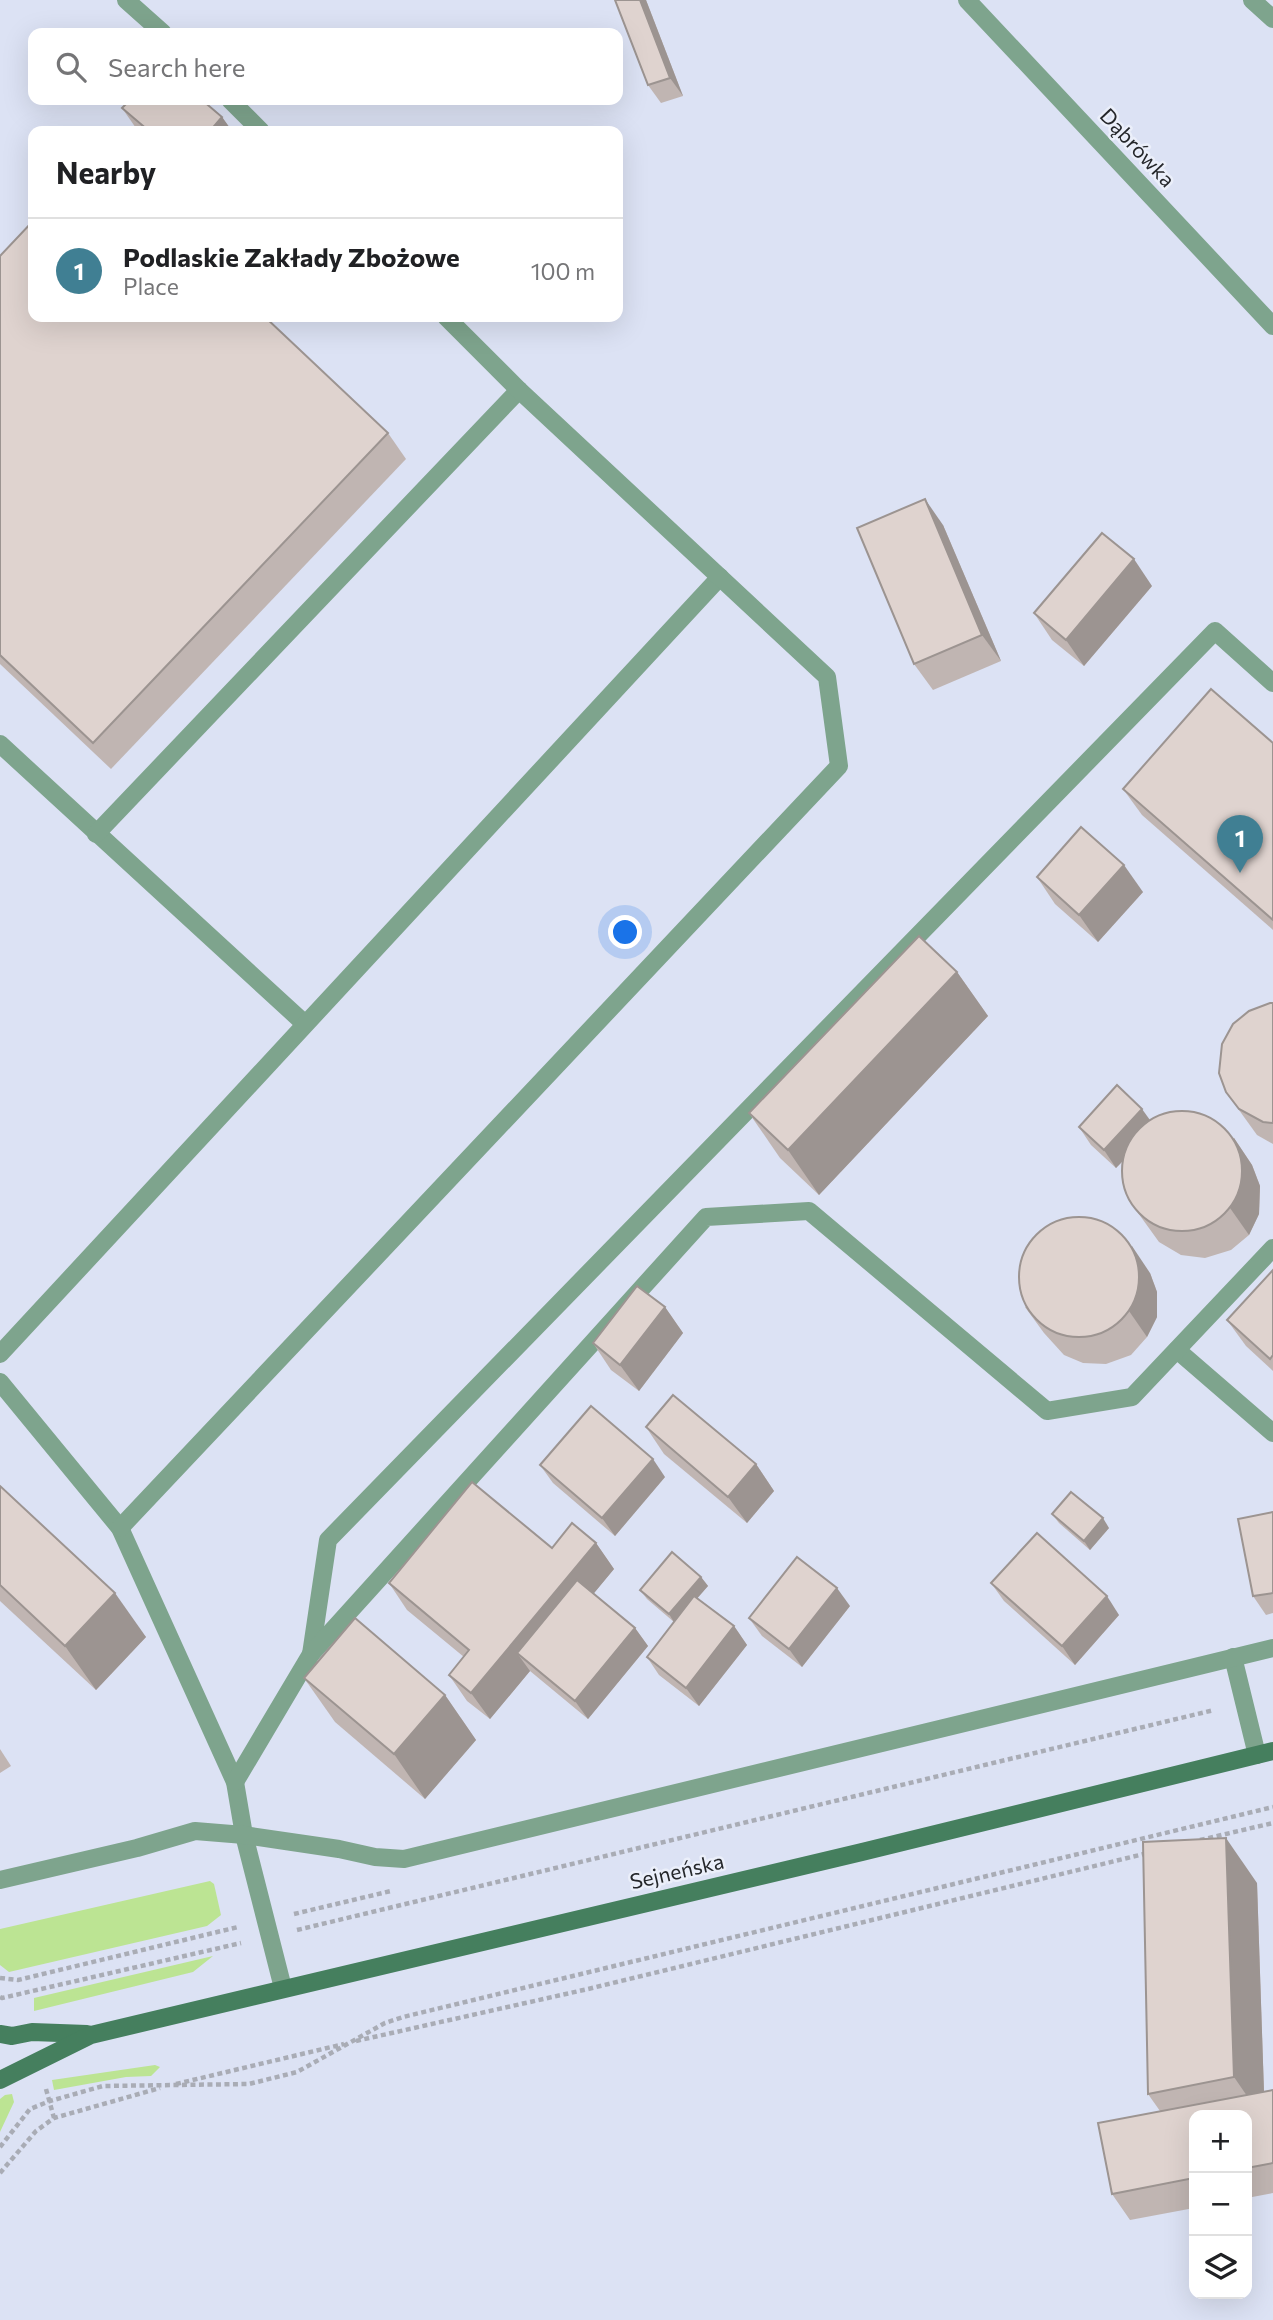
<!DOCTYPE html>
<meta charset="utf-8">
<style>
:root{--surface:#fff;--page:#f6f6f6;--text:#202124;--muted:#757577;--line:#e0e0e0;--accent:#407f93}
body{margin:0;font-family:Commissioner,sans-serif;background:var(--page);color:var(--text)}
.controls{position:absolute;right:21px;bottom:21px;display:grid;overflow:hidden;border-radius:14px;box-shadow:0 7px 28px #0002}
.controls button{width:63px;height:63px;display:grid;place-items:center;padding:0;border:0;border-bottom:2px solid var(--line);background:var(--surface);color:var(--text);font:35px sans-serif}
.you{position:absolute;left:626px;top:933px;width:24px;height:24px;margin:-18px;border:5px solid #fff;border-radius:50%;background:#1a73e8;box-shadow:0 0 0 10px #1a73e833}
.badge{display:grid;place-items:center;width:46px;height:46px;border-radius:50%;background:var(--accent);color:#fff;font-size:23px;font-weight:700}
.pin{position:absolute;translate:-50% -58px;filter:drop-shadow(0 2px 4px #0008)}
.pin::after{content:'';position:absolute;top:37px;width:24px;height:21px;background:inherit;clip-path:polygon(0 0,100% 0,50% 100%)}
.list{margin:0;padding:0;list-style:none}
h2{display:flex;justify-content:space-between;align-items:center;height:91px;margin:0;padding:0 28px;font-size:30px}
h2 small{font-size:23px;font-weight:400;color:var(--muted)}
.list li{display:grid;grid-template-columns:46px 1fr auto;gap:21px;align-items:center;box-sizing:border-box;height:105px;padding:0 28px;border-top:2px solid var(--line)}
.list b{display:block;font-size:26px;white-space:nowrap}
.list p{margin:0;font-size:23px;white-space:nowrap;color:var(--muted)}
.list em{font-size:23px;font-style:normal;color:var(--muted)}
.icon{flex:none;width:38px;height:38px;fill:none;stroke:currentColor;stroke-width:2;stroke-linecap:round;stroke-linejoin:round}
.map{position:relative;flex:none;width:1273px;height:2320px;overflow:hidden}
.search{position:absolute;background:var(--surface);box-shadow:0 7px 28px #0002;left:28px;top:28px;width:595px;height:77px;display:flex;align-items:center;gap:18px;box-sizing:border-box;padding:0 24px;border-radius:14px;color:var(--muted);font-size:26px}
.panel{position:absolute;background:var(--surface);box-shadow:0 7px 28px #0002;left:28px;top:126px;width:595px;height:196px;border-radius:14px}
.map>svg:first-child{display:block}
.built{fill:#dce2f4;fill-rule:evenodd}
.green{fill:#bce493}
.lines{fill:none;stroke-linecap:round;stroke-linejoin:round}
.path{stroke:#a9acb5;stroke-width:4.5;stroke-dasharray:5 3.5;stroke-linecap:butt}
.lane{stroke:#7ea48d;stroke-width:18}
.street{stroke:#7ea48d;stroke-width:18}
.secondary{stroke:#457f5e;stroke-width:18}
.wall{fill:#c0b5b2}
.shaded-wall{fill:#9c9491}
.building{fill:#dfd3cf;stroke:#9c9491;stroke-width:2}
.labels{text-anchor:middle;stroke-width:5;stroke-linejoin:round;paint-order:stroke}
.street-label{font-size:21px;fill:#25272b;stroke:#ebeffa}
</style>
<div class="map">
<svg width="1273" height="2320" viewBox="0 0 1273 2320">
<rect width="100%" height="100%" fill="#ebeffa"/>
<path class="built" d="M0,0h1273v2320h-1273zM33,33h585v67h-585zM33,131h585v186h-585zM1194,2115h53v179h-53z"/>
<g class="green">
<path d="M210,1881l4,3 7,31 -14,11 -198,46 -9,-7v-36z"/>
<path d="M213,1956l-20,16 -159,39v-13z"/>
<path d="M155,2065l5,2 -9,9 -25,1 -72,13 -2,-10z"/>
<path d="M12,2094l2,8 -14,30v-33l5,-4z"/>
</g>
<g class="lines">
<g class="path">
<path d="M1200,1840l73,-17"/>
<path d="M294,1914l97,-23"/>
<path d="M297,1930l917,-220"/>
<path d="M0,1978l18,2 220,-53"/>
<path d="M0,1997l2,1 239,-55"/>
<path d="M356,2041l232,-52 560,-136"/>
<path d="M176,2084l168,-40"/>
<path d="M46,2089l8,29"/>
<path d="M0,2147l30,-38 20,-8 53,-15 146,-2 48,-12 88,-49 18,-6 870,-210"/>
<path d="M0,2173l36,-42 18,-13 106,-30"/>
</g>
<g class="lane">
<path d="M126,0l37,33"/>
<path d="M1252,0l21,19"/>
<path d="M230,100l31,31"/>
<path d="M0,744l305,280"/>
<path d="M96,834l423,-444"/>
<path d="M1177,1350l96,83"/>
<path d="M0,1354l720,-777"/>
<path d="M0,1382l120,146 115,254 9,53 39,153"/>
<path d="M120,1528l719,-762 -12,-89 -308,-287 -73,-73"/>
<path d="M311,1654l17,-114 887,-909 58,52"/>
<path d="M1233,1657l24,98"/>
<path d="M235,1782l76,-128 395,-437 103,-6 238,200 85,-14 141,-149"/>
<path d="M0,1880l137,-32 58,-17 49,4 95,14 36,8 29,2 869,-211"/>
</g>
<path class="street" d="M967,0l306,326"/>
<g class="secondary">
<path d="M0,2034l12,2 20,-4 55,2"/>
<path d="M0,2080l91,-45 771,-183 411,-101"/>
</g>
</g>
<g class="wall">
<path d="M646,0l37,96 -22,7 -13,-18z"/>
<path d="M122,108l100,9 10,14h-94z"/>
<path d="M0,256l388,177 18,26 -295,310 -111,-105z"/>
<path d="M943,525l58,136 -68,29 -19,-26z"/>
<path d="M1152,586l-68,80 -32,-26 -18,-27z"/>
<path d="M1273,743v187l-131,-115 -19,-26z"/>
<path d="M1037,877l106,15 -45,50 -43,-38z"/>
<path d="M957,972l31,44 -169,179 -39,-37 -31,-45z"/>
<path d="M1273,1003v141l-16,-9 -31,-43z"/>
<path d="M1150,1120l84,18 18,27 8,21 -1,28 -10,21 -18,15 -26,8 -24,-3 -22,-13 -31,-43 -6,-37 -6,6 -25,-23 -12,-18z"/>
<path d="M1273,1270v101l-27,-25 -19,-26z"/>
<path d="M1150,1273l7,19v25l-10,20 -16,18 -25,9 -23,-1 -19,-8 -20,-22 -19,-26z"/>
<path d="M665,1307l18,26 -44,58 -28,-21 -18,-27z"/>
<path d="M646,1427l110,37 18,27 -27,32 -83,-69z"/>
<path d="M540,1465l125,12 -50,59 -62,-53z"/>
<path d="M0,1486l146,151 -50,53 -96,-89z"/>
<path d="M1273,1512v101l-7,2 -13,-19z"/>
<path d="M1052,1514l57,14 -19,22 -31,-27z"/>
<path d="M596,1543l18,26 -21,25 42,34 13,18 -60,73 -58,-48 -40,48 -23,-18 -18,-26 15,-18 -57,-47 -18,-27 163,-35z"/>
<path d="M701,1577l7,9 -11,12 37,28 13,19 -48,61 -40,-31 -12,-18 27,-35 -27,-23 -7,-9z"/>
<path d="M991,1583l128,32 -44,50 -71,-64z"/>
<path d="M850,1606l-48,61 -40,-31 -13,-18z"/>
<path d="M304,1678l141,17 31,45 -51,59 -90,-77z"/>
<path d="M0,1749l11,17 -11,7z"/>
<path d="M1257,1883l7,209 9,-2v103l-26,5v-83h-53v93l-64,12 -18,-26 48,-83 -12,-17z"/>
</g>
<g class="shaded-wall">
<path d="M640,0h6l37,96 -13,-18z"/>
<path d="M222,117l10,14h-22z"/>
<path d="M925,499l18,26 58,136 -19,-26z"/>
<path d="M1134,559l18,27 -68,80 -18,-26z"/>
<path d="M1124,865l19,27 -45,50 -19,-27z"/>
<path d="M957,972l31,44 -169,179 -31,-45z"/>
<path d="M1142,1109l13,18 -39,41 -12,-18z"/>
<path d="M1234,1138l18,27 8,21 -1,28 -10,21 -19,-27z"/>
<path d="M1132,1246l18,27 7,19v25l-10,20 -18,-26z"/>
<path d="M665,1307l18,26 -44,58 -19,-26z"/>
<path d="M653,1459l12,18 -50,59 -13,-18z"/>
<path d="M756,1464l18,27 -27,32 -19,-26z"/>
<path d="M1103,1518l6,10 -19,22 -6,-9z"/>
<path d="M596,1543l18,26 -81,98 -16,-14 13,18 -40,48 -19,-26z"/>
<path d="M701,1577l7,9 -33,38 -6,-10z"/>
<path d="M837,1588l13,18 -48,61 -13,-18z"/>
<path d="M115,1593l31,44 -50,53 -31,-44z"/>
<path d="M1107,1596l12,19 -44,50 -13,-19z"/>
<path d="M734,1626l13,19 -48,61 -13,-18z"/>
<path d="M635,1628l13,18 -60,73 -13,-18z"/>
<path d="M445,1695l31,45 -51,59 -31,-45z"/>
<path d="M1226,1838l31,45 8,239 -31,-45z"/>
</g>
<g class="building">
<path d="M615,0h25l30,78 -22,7z"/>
<path d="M130,100h72l20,17 -12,14h-61l-27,-23z"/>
<path d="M33,221v96h232l123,116 -295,310 -93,-88v-399z"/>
<path d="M925,499l57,136 -68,29 -57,-136z"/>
<path d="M1102,533l32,26 -68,81 -32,-27z"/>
<path d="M1211,689l62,54v177l-150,-131z"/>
<path d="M1081,827l43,38 -45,50 -42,-38z"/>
<path d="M919,936l38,36 -169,178 -39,-37z"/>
<path d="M1270,1003h3v120l-10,-1 -24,-13 -13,-17 -7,-19 3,-29 11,-20 16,-13z"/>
<path d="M1117,1085l25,24 -38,41 -25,-23z"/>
<circle cx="1182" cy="1171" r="60"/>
<circle cx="1079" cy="1277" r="60"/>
<path d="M1273,1270v85l-3,4 -43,-39z"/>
<path d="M637,1286l28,21 -45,58 -27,-22z"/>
<path d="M673,1395l83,69 -28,33 -82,-70z"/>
<path d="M591,1406l62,53 -51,59 -62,-53z"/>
<path d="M472,1482l80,66 20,-25 24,20 -125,150 -22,-18 20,-25 -80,-67z"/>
<path d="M0,1486l115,107 -50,53 -65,-61z"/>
<path d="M1071,1492l32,26 -19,23 -32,-27z"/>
<path d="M1273,1512v81l-20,3 -15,-77z"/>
<path d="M1037,1533l70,63 -45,50 -71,-63z"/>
<path d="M672,1552l29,25 -32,37 -29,-24z"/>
<path d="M797,1557l40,31 -48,61 -40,-31z"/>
<path d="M577,1580l58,48 -60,73 -58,-48z"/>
<path d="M694,1596l40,30 -48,62 -39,-31z"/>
<path d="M355,1618l90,77 -51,59 -90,-76z"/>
<path d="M1226,1838l8,239 -86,17 -5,-252z"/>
<path d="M1273,2090v73l-26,5v-53h-53v63l-82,16 -14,-71z"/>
</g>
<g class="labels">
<g class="street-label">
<text transform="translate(1137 148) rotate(47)" y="7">Dąbrówka</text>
<text transform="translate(677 1872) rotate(-13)" y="7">Sejneńska</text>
</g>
</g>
</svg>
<div class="controls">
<button>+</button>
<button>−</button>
<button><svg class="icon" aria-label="layers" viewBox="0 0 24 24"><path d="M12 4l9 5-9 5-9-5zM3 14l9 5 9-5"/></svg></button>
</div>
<div class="you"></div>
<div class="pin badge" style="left:1240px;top:873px">1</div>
<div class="search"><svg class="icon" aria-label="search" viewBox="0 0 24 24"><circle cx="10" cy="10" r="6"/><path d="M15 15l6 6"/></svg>Search here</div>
<section class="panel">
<h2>Nearby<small></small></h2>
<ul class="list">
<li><span class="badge">1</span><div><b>Podlaskie Zakłady Zbożowe</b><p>Place</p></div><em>100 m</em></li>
</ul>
</section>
</div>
